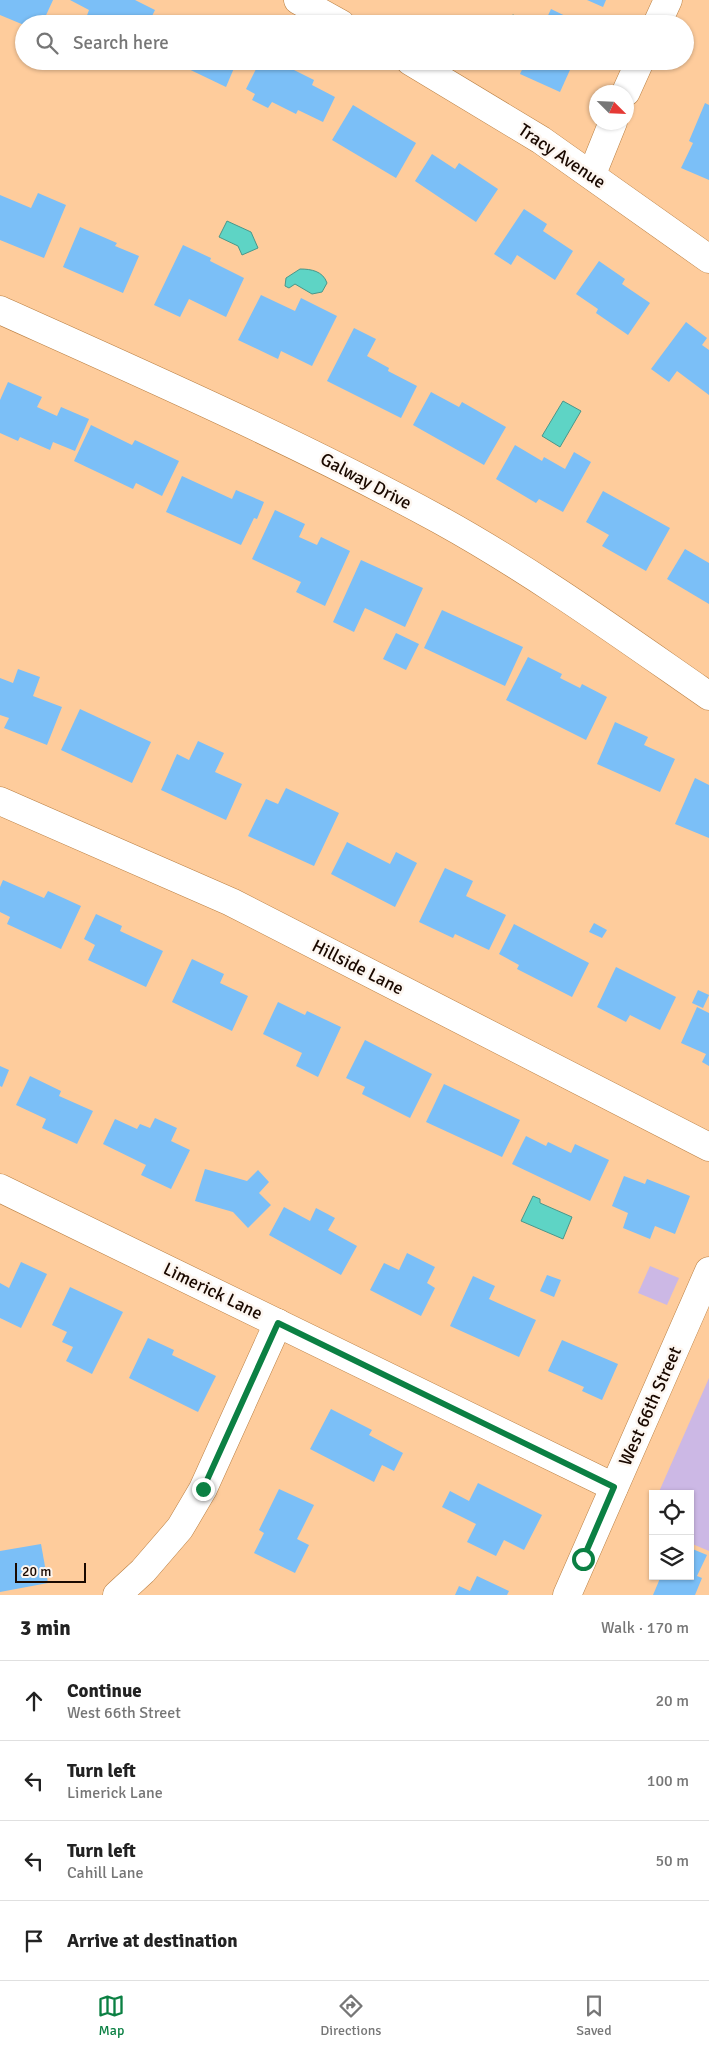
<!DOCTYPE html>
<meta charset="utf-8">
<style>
:root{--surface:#fff;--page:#f2f2f2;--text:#222;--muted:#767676;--line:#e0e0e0;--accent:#0b8043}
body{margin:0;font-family:Signika,sans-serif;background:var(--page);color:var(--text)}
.controls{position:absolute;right:15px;bottom:15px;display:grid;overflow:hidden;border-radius:0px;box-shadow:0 1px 4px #0004}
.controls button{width:45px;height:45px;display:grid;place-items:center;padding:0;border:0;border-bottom:1px solid var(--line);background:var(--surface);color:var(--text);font:25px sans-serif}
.compass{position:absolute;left:589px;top:85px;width:45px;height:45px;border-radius:50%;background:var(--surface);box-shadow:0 1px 4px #0004;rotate:114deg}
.scale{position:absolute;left:15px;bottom:12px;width:71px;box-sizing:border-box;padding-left:5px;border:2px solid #1a0900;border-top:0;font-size:14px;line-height:18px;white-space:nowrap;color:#1a0900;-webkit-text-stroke:4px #fdf6f0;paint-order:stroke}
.stop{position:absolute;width:15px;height:15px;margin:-11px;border:4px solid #0b8043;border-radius:50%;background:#fff}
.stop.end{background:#0b8043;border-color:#fff;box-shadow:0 1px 5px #0008}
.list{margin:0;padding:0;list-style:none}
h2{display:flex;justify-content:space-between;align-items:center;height:65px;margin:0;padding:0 20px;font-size:21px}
h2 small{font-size:16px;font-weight:400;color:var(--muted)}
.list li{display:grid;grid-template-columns:32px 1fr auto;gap:15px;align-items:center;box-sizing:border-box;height:80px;padding:0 20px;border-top:1px solid var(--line)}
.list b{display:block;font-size:19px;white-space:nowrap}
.list p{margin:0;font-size:16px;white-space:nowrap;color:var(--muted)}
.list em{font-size:16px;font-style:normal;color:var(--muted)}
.icon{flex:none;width:28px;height:28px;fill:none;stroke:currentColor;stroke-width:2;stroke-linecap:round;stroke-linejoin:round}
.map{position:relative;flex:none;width:709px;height:1595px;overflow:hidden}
.search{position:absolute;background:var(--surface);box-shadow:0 1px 4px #0004;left:15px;right:15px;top:15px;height:55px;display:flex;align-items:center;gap:12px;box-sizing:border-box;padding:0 18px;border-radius:28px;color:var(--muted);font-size:19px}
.sheet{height:385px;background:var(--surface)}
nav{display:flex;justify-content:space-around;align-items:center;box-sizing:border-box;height:70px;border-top:1px solid var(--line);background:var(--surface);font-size:14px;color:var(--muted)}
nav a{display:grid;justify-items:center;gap:2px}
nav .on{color:var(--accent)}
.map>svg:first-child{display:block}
.green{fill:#ccb8e5}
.water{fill:#5ed4c5;stroke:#4a978a}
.building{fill:#7bbff7}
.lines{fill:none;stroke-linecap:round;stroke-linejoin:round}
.street-casing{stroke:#b97f42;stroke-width:29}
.street{stroke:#fff;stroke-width:28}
.route{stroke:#0b8043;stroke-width:6}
.labels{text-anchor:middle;stroke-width:5;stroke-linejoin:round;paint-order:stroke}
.street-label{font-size:18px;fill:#1a0900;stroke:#fdf6f0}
</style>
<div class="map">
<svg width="709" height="1595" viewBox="0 0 709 1595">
<rect width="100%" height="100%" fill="#fecc9c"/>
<g class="green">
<path d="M650,1266l29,12 -12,27 -29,-12z"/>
<path d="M709,1378v173l-19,-8v-49h-32z"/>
</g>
<g class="water">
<path d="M513,15l14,5 -2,4h-28z"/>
<path d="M227,221l24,11 7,16 -16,7 -4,-9 -19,-9z"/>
<path d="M300,269c11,0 23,2 27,14l-5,9 -10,2 -17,-10 -6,4 -4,-2 1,-8z"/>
<path d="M563,401l18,10 -21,36 -18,-11z"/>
<path d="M533,1196l7,3v4l32,14 -9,22 -42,-18z"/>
</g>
<g class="building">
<path d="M0,0h53l-11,24 -18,1 -24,-10z"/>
<path d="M70,0h65l20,10 -7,14h-50l-12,-6 3,-8z"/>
<path d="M587,0h19l-3,7z"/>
<path d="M551,9l31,15h-38z"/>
<path d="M173,17l14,7h-18z"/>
<path d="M177,61h60l-11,26 -50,-24z"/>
<path d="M260,61h16l38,19 -2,5 23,12 -12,25 -25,-12 -2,4 -24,-12 -4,6 -16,-8 3,-6 -9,-5z"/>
<path d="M526,61h48l-14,31 -40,-18z"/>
<path d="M705,103l4,2v75l-28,-12 12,-25 -4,-2z"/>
<path d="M353,105l63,38 -20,35 -64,-38z"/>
<path d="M432,154l23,15 4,-6 39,26 -22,33 -61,-41z"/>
<path d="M38,193l28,12 -22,53 -44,-18v-45l31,13z"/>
<path d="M524,209l23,15 -4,7 30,20 -18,29 -38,-25 -6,10 -17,-11z"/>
<path d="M80,227l37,16 -2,3 24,10 -16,37 -60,-26z"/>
<path d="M183,245l28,13 -1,3 34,17 -18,39 -37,-18 -9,18 -26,-12z"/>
<path d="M599,261l26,18 -3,5 28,19 -22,32 -32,-22 2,-4 -22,-15z"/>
<path d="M261,295l34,16 6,-13 36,18 -25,50 -31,-15 -3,8 -40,-19z"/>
<path d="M686,322l21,16 -5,7 7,5v45l-32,-24 -8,11 -18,-13z"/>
<path d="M354,328l22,11 -9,17 22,12 -1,3 29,15 -16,32 -74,-37z"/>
<path d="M8,382l34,15 -5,10 20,9 4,-9 28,12 -14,32 -22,-9 -3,8 -30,-13 -2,4 -18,-8v-33z"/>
<path d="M431,392l28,15 3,-5 44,25 -22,38 -71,-40z"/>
<path d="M91,425l41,20 3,-5 44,21 -17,35 -26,-13 -3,6 -59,-28z"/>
<path d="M515,445l27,16 2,-4 21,12 9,-17 17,10 -28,50 -24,-13 -3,4 -40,-24z"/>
<path d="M182,476l50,23 4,-9 28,12 -7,17 -3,-1 -13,27 -75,-33z"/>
<path d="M603,491l67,37 -24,43 -44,-25 7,-11 -23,-13z"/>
<path d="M275,510l30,14 -6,13 18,8 4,-8 29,14 -25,55 -29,-14 5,-10 -49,-23z"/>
<path d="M685,549l24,14v41l-42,-25z"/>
<path d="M361,560l62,28 -18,39 -40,-19 -11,24 -21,-10z"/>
<path d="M442,610l81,37 -18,39 -81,-38z"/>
<path d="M396,633l23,11 -13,26 -23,-11z"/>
<path d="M528,657l34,17 -2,4 20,10 2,-4 25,13 -21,43 -80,-40z"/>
<path d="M18,669l22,8 -7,19 29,11 -15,38 -43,-17 5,-10 -9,-3v-37l13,5z"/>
<path d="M80,709l71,33 -19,41 -71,-33z"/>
<path d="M615,722l33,15 -4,8 31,14 -15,33 -63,-28z"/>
<path d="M198,741l26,12 -9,19 27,12 -16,36 -65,-30 16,-36 12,6z"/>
<path d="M695,778l14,7v53l-34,-14z"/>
<path d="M286,788l53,25 -25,53 -66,-30 18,-37 12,5z"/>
<path d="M347,842l43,22 6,-12 21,11 -22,44 -64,-33z"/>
<path d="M445,868l28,13 -7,15 40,19 -17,35 -34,-16 -2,4 -34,-16z"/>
<path d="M3,880l41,18 4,-7 33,15 -20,43 -54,-25 3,-7 -10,-5v-25z"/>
<path d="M96,914l26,12 -2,5 43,20 -17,36 -58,-27 7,-15 -11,-6z"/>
<path d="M594,923l13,7 -5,8 -13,-6z"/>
<path d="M514,924l75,39 -17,34 -55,-28 2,-4 -20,-11z"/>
<path d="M192,959l32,15 -4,9 28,13 -16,35 -60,-29z"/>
<path d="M616,967l60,30 -16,33 -30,-15 -4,7 -29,-15z"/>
<path d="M698,990l11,5 -6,13 -11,-5z"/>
<path d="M278,1002l27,13 2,-4 34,16 -23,50 -22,-11 6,-13 -39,-19z"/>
<path d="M697,1007l12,6v53l-7,-4 4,-8 -25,-11z"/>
<path d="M365,1040l67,34 -22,44 -48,-24 3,-7 -19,-9z"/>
<path d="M0,1066l9,4 -7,17 -2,-1z"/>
<path d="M30,1076l31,15 -2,5 34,15 -16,33 -35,-16 4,-9 -30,-14z"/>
<path d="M444,1084l76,36 -18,37 -76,-35z"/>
<path d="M155,1118l22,10 -6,13 19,9 -19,39 -30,-14 5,-10 -43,-21 12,-25 22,10 3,-5 10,4z"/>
<path d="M526,1136l20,10 2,-4 23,11 4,-9 34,16 -19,41 -78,-37z"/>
<path d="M205,1169l42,12 11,-11 11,12 -10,11 12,12 -23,23 -15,-16 -38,-11z"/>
<path d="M624,1176l21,8 2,-5 43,17 -15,38 -20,-8 -5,13 -27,-11 5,-15 -16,-7z"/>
<path d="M284,1207l26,14 6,-13 19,10 -7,12 29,16 -16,29 -72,-40z"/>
<path d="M407,1253l28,14 -8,16 8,5 -14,28 -51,-26 14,-27 15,7z"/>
<path d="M21,1262l26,12 -26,54 -21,-10v-35l9,5z"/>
<path d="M547,1275l14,5 -7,17 -14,-6z"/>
<path d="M473,1276l22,10 -6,13 47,21 -17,37 -69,-31z"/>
<path d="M70,1287l53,25 -31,62 -26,-13 7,-14 -11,-5 5,-10 -15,-7z"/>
<path d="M148,1338l26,12 -2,5 44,21 -18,36 -69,-34z"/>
<path d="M562,1340l56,24 -16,36 -20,-9 2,-4 -36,-16z"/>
<path d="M331,1409l41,21 -3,5 34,18 -9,18 -12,-6 -8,17 -64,-33z"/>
<path d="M478,1483l64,32 -18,35 -20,-10 -8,16 -29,-14 9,-18 -34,-17 8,-16 19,10z"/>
<path d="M279,1489l35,16 -17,34 12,6 -14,28 -41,-20 10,-20 -5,-3z"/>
<path d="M41,1544l7,39 -48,9v-41z"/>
<path d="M690,1548l17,7 -10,21 5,2 -7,17h-42l8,-19h29z"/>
<path d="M477,1576l32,15 -2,4h-52l4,-9 11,5z"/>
</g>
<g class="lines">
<g class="street-casing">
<g id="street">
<path d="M298,0l43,24"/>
<path d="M657,24l11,-24"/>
<path d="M410,61l131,79 168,119"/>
<path d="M626,92l14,-31"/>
<path d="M592,174l21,-52"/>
<path d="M0,310c149,67 297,132 440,210 94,52 181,115 269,176"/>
<path d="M0,801l231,101 478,245"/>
<path d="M0,1188l614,299"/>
<path d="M117,1595l26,-24 37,-43 23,-39 75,-166"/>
<path d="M567,1595l142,-324"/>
</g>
</g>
<use href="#street" class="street"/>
</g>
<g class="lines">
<path class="route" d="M203,1489l75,-166 336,164 -31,72"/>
</g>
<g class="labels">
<g class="street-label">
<text transform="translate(562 156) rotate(34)" y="6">Tracy Avenue</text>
<text transform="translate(366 481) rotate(28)" y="6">Galway Drive</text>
<text transform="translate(358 967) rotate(27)" y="6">Hillside Lane</text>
<text transform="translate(213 1291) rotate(26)" y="6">Limerick Lane</text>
<text transform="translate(650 1406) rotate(-66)" y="6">West 66th Street</text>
</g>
</g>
</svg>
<div class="controls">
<button><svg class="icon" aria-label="locate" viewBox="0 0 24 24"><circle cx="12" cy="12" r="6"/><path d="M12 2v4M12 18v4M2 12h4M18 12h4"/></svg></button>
<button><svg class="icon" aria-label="layers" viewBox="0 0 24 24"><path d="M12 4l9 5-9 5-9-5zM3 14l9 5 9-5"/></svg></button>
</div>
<svg class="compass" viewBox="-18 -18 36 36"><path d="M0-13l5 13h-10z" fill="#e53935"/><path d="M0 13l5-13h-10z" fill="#767676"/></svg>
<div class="scale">20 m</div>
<div class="stop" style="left:583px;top:1559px"></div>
<div class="stop end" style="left:203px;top:1489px"></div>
<div class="search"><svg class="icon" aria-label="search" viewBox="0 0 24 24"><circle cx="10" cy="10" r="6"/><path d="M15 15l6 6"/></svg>Search here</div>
</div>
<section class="sheet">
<h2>3 min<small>Walk · 170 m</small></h2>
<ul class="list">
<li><svg class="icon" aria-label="ahead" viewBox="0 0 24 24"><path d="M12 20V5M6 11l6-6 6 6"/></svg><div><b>Continue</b><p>West 66th Street</p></div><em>20 m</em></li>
<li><svg class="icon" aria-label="left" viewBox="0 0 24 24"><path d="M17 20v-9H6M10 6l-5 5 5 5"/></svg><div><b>Turn left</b><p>Limerick Lane</p></div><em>100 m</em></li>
<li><svg class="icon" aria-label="left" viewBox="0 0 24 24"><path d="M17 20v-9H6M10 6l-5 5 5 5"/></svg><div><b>Turn left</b><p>Cahill Lane</p></div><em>50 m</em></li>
<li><svg class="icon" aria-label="arrive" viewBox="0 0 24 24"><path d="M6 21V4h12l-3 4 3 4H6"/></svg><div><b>Arrive at destination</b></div></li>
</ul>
</section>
<nav>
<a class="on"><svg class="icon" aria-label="map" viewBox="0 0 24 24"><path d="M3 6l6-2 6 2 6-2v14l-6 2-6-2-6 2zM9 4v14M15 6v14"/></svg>Map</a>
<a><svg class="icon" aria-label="directions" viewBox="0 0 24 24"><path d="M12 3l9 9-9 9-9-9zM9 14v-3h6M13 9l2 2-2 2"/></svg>Directions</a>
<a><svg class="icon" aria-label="saved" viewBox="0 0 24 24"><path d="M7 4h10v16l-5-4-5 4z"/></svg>Saved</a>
</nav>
